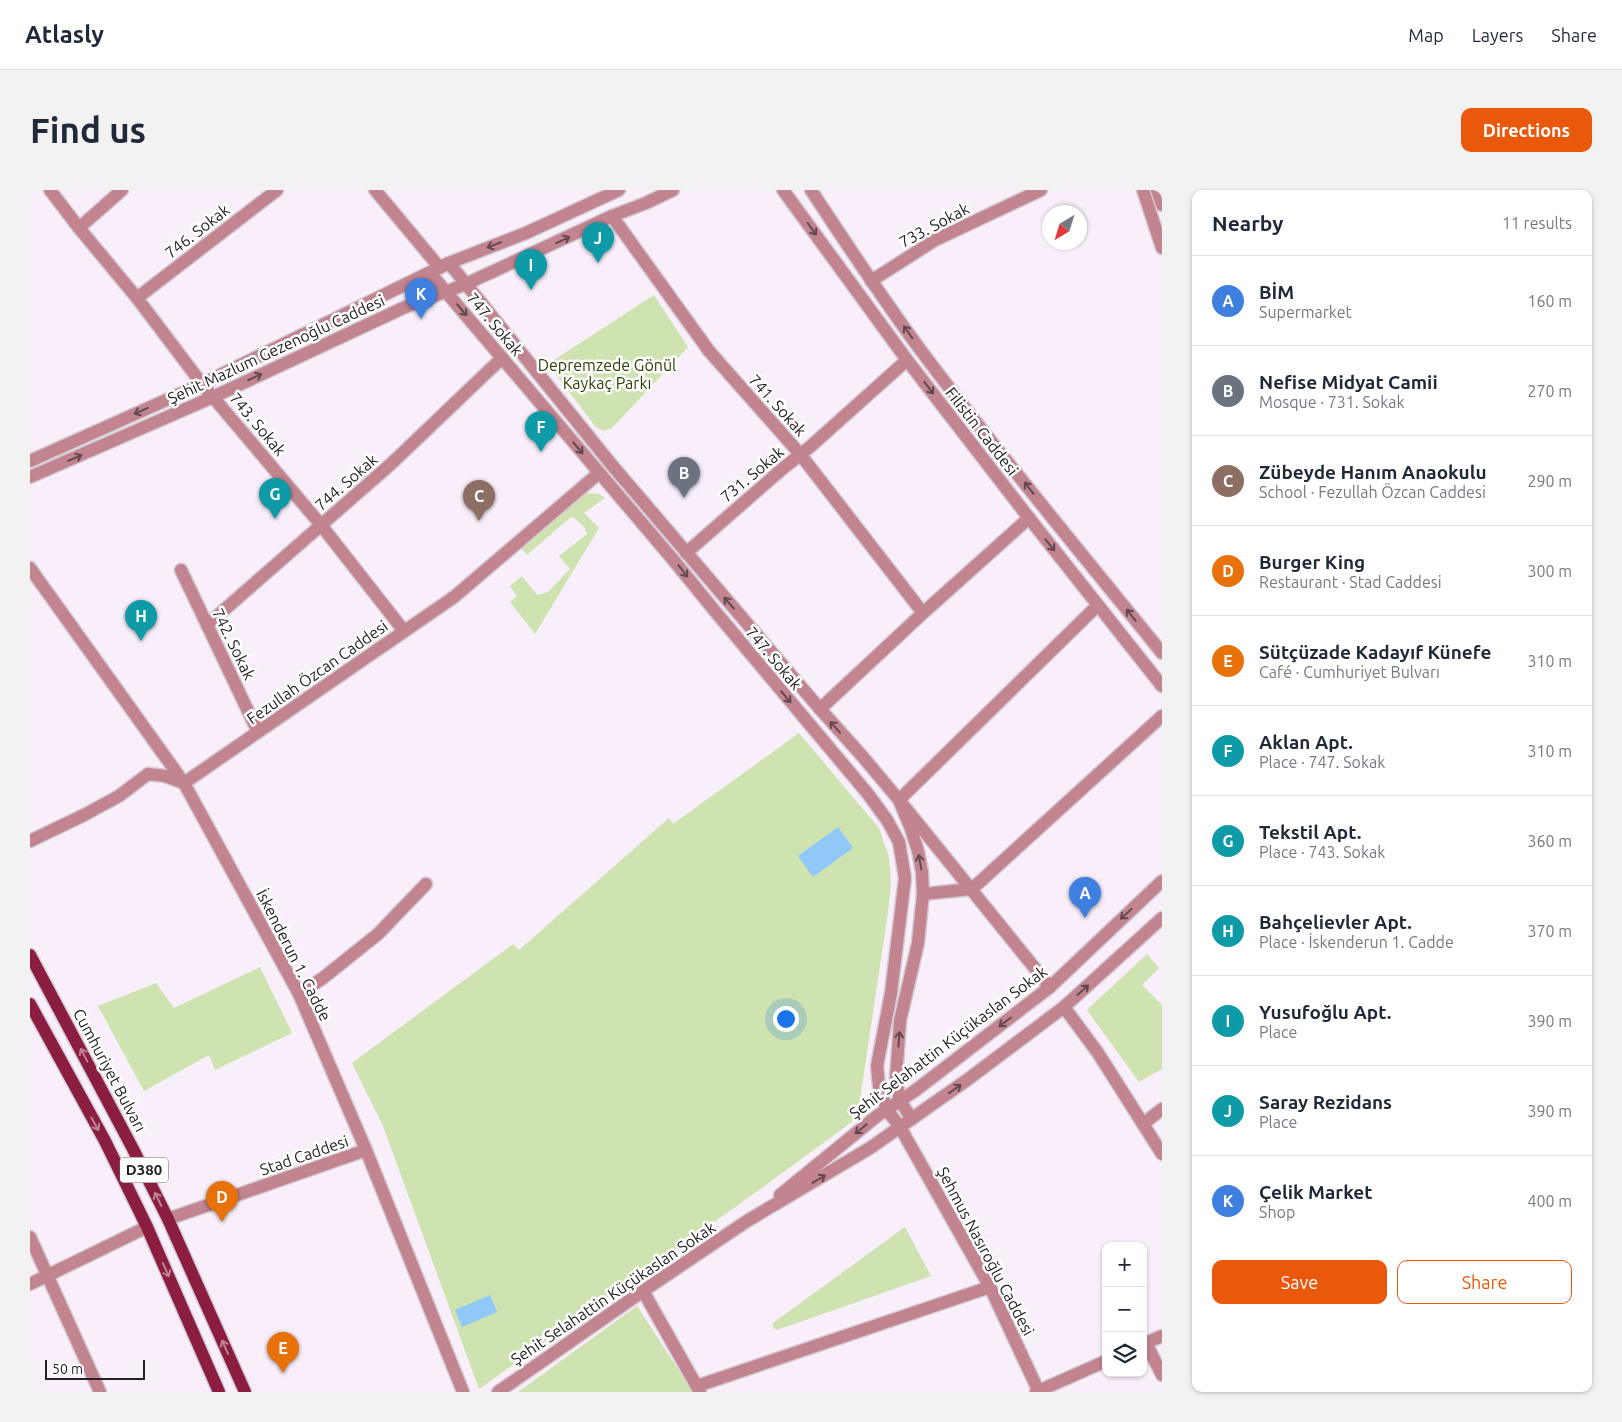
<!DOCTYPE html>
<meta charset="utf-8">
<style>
:root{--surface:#fff;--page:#f2f2f3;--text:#1f2937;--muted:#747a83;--line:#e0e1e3;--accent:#ea580c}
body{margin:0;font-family:Ubuntu,sans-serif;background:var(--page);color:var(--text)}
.controls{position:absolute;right:15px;bottom:15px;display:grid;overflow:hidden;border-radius:10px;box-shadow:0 1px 4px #0004}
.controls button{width:45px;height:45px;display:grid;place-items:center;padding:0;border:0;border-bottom:1px solid var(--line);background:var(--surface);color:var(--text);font:25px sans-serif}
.compass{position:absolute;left:1012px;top:15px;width:45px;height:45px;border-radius:50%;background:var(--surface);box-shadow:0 1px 4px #0004;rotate:218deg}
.scale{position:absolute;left:15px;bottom:12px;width:100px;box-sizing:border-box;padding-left:5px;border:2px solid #242125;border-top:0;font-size:14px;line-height:18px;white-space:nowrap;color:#242125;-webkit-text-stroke:4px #fff;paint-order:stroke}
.you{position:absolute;left:755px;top:828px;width:18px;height:18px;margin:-12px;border:4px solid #fff;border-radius:50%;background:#1a73e8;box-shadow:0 0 0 8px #1a73e833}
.badge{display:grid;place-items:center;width:32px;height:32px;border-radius:50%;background:var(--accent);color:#fff;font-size:16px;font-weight:700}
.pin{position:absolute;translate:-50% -41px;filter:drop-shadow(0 1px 2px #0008)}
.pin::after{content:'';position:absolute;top:26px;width:18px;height:15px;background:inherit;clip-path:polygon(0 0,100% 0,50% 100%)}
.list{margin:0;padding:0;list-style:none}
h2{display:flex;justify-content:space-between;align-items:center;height:65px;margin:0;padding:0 20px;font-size:21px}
h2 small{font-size:16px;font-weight:400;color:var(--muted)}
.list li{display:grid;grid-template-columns:32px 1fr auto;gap:15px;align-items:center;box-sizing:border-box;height:90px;padding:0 20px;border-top:1px solid var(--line)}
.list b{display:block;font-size:19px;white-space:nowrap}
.list p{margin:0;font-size:16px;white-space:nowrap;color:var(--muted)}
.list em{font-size:16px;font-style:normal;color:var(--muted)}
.actions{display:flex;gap:10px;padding:15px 20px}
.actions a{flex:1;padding:11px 0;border:1px solid var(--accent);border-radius:10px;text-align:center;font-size:18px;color:var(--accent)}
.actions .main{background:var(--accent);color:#fff}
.icon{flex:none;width:28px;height:28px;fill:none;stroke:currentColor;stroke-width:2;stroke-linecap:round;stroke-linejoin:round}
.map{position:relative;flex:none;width:1132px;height:1202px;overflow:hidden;border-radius:10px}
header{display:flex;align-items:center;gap:30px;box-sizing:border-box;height:70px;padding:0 25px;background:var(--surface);border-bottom:1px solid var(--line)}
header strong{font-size:24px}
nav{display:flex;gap:28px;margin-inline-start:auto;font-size:18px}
.intro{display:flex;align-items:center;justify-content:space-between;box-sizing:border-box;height:120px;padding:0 30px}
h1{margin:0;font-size:35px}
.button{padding:12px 22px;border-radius:10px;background:var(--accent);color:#fff;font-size:18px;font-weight:700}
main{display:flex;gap:30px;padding:0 30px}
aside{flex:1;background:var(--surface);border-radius:10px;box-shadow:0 1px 4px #0004}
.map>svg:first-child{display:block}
.green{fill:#cee3b0}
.water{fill:#90c8f8}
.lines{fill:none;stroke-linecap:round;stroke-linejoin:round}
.minor-casing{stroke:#d3cad4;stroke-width:15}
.major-casing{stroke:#d3cad4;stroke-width:15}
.minor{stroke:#c2848f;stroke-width:12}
.major{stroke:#8b1d40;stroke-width:12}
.oneway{stroke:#63494f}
.oneway2{stroke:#bf8396}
.labels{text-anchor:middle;stroke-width:5;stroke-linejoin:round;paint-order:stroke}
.shield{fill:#fff;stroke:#666466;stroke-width:1}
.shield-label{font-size:15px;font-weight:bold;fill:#242125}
.street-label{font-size:16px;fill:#242125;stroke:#fff}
.park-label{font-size:16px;fill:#2d4003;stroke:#fff}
</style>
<header>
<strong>Atlasly</strong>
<nav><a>Map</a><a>Layers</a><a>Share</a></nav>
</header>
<div class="intro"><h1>Find us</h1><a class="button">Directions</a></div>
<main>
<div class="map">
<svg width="1132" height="1202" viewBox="0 0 1132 1202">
<rect width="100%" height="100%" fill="#f9effb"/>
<g class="green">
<path d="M624,105l34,52 -76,81 -9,3 -8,-5 -47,-62z"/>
<path d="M556,303l13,1 6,4 -21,15 15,15 -64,106 -25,-32 7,-6 -7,-10 12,-10 15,19 11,-3 22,-23 -11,-13 28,-22c-3,-9 -8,-13 -16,-17l-44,38 -6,-7z"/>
<path d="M769,543l80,95 10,29 2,25 -3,30 -30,201 -5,8 -87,64 -287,204 -96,-263 -31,-63 161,-119 6,6 150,-132 4,6z"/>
<path d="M1117,764l12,14 -17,17 20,20v64l-23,13 -52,-72z"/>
<path d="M230,777l32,66 -77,37 -6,-15 -65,36 -46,-85 58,-23 18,25z"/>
<path d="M875,1037l26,49 -154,54 -4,-2v-5z"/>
<path d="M607,1116l56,86h-175z"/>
</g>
<g class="water">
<path d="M808,637l15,21 -40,29 -15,-21z"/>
<path d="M460,1105l7,17 -35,15 -7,-17z"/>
</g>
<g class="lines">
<g class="minor-casing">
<g id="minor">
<path d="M20,0l29,38 58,70 65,86 119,141 83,106"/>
<path d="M345,0l65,78"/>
<path d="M753,0l124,170 122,158 133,168"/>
<path d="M781,0c37,56 74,113 114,166 76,101 157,198 237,297"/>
<path d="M1113,0l19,58"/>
<path d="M1127,0l5,15"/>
<path d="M582,26l97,135 91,103 123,159"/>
<path d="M49,38l43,-38"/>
<path d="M419,73l162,201 209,245 43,48 36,43 12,29 7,22 4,21 1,22 -5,49 -18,78 -4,57 4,23 12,18"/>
<path d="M400,83l245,289 39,48 154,184 19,26 12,22 6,36 -14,115 -14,73 2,20 8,24 13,17 90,160 49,105"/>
<path d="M841,91l64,-41 106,-50"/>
<path d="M107,108l140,-108"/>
<path d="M0,271l172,-77 247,-121 77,-30 93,-43"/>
<path d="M0,287l183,-80 190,-89 63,-24 146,-68 34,-13 27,-13"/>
<path d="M656,363l95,-83 30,-24 96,-86"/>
<path d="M0,378l154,215 115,211 67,156 97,242"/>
<path d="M151,380l77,162"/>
<path d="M177,435l185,-162 110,-105"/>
<path d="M790,519l103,-96 106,-95"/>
<path d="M0,651l54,-26 35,-19 29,-22 17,2 19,7 270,-186 145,-124"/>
<path d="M893,704l49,-5 190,-173"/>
<path d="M1020,797l-151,-187 199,-195"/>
<path d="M269,804l24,-16 55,-44 48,-50"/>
<path d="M1034,817l34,46 64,101"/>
<path d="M1113,934l19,-15"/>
<path d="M750,1005l97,-79 39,-26 134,-103 112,-106"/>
<path d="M138,1029l198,-69"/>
<path d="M0,1047l70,155"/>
<path d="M0,1094l117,-57"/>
<path d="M613,1101l57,101"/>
<path d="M1116,1153l16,32"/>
<path d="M1113,1154l19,-8"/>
<path d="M667,1196l293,-99"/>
<path d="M468,1202l145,-101 104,-70 123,-73 97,-68 97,-73 98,-89"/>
<path d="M1006,1202l70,-31"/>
</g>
</g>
<g class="major-casing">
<g id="major">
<path d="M0,765l103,194 35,70 77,173"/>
<path d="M0,814l75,137 42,86 72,165"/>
</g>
</g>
<use href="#minor" class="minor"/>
<use href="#major" class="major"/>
</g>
<defs><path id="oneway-shaft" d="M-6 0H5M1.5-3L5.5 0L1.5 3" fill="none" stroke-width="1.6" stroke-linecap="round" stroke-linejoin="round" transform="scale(1.25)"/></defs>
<g class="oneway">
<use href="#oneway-shaft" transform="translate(782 39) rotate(54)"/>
<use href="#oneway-shaft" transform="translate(533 50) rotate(-25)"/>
<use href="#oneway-shaft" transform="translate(464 55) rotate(158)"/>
<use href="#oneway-shaft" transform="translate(432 120) rotate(50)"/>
<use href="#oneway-shaft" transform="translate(878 142) rotate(-125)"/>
<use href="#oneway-shaft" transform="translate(225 187) rotate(-25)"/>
<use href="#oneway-shaft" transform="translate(899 198) rotate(52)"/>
<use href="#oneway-shaft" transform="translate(111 221) rotate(156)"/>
<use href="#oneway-shaft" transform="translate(548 258) rotate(50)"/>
<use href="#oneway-shaft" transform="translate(45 268) rotate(-23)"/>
<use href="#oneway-shaft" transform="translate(999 298) rotate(-128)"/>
<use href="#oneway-shaft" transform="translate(1020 355) rotate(51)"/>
<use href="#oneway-shaft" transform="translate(653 381) rotate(52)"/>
<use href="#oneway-shaft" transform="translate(699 413) rotate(-131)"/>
<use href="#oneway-shaft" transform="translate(1101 425) rotate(-129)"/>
<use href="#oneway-shaft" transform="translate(756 507) rotate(50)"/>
<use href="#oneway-shaft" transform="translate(805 537) rotate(-132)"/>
<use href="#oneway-shaft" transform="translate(890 672) rotate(-100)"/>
<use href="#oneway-shaft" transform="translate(1096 724) rotate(137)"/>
<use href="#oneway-shaft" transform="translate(1053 800) rotate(-42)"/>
<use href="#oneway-shaft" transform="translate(975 832) rotate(143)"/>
<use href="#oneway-shaft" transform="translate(869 849) rotate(-86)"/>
<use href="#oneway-shaft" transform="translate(925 899) rotate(-35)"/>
<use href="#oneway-shaft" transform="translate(831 939) rotate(141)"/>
<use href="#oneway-shaft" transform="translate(789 989) rotate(-31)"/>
</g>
<g class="oneway2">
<use href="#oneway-shaft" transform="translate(54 865) rotate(-118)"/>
<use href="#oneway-shaft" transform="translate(65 934) rotate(61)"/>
<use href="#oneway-shaft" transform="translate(128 1009) rotate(-116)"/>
<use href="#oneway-shaft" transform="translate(136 1080) rotate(66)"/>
<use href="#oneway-shaft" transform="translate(195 1157) rotate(-114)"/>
</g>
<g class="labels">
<rect class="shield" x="90" y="967.5" width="48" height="25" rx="4"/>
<g class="shield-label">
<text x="114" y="985">D380</text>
</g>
<g class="street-label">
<text transform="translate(904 35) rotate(-28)" y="6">733. Sokak</text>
<text transform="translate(167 41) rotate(-38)" y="6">746. Sokak</text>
<text transform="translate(465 134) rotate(50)" y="6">747. Sokak</text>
<text transform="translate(246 159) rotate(-25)" y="6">Şehit Mazlum Gezenoğlu Caddesi</text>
<text transform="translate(748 215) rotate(48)" y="6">741. Sokak</text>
<text transform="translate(228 234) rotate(50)" y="6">743. Sokak</text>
<text transform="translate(952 241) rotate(52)" y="6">Filistin Caddesi</text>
<text transform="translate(722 284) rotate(-40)" y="6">731. Sokak</text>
<text transform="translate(316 292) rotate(-41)" y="6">744. Sokak</text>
<text transform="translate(204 454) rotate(64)" y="6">742. Sokak</text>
<text transform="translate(744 468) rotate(50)" y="6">747. Sokak</text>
<text transform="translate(287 482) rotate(-35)" y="6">Fezullah Özcan Caddesi</text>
<text transform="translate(264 765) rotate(63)" y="6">İskenderun 1. Cadde</text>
<text transform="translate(918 852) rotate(-37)" y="6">Şehit Selahattin Küçükaslan Sokak</text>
<text transform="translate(80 880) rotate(62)" y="6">Cumhuriyet Bulvarı</text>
<text transform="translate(274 965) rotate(-19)" y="6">Stad Caddesi</text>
<text transform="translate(956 1061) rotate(62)" y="6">Şehmus Nasıroğlu Caddesi</text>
<text transform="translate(583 1103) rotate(-34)" y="6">Şehit Selahattin Küçükaslan Sokak</text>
</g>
<g class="park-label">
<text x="577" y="181">Depremzede Gönül<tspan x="577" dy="18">Kaykaç Parkı</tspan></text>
</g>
</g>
</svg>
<div class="controls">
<button>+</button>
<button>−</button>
<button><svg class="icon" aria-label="layers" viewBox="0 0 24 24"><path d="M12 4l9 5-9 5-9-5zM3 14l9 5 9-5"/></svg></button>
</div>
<svg class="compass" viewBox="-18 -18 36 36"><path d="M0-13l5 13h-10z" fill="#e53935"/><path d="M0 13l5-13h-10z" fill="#747a83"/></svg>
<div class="scale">50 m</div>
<div class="you"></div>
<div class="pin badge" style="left:1055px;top:728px;background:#3f7fe0">A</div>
<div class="pin badge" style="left:654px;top:308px;background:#6b7280">B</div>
<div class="pin badge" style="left:449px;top:331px;background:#8d6e63">C</div>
<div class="pin badge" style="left:192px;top:1032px;background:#e8710a">D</div>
<div class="pin badge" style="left:253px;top:1183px;background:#e8710a">E</div>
<div class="pin badge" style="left:511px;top:262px;background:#0f9aa8">F</div>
<div class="pin badge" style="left:245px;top:329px;background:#0f9aa8">G</div>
<div class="pin badge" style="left:111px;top:451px;background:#0f9aa8">H</div>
<div class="pin badge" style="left:501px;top:100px;background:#0f9aa8">I</div>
<div class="pin badge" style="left:568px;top:73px;background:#0f9aa8">J</div>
<div class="pin badge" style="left:391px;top:129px;background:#3f7fe0">K</div>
</div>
<aside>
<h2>Nearby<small>11 results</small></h2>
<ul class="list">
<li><span class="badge" style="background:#3f7fe0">A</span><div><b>BİM</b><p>Supermarket</p></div><em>160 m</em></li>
<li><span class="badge" style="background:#6b7280">B</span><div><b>Nefise Midyat Camii</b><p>Mosque · 731. Sokak</p></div><em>270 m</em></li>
<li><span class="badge" style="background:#8d6e63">C</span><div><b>Zübeyde Hanım Anaokulu</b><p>School · Fezullah Özcan Caddesi</p></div><em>290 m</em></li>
<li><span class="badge" style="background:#e8710a">D</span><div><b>Burger King</b><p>Restaurant · Stad Caddesi</p></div><em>300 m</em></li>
<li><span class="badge" style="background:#e8710a">E</span><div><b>Sütçüzade Kadayıf Künefe</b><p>Café · Cumhuriyet Bulvarı</p></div><em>310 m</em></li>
<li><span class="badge" style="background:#0f9aa8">F</span><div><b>Aklan Apt.</b><p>Place · 747. Sokak</p></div><em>310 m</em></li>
<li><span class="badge" style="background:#0f9aa8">G</span><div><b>Tekstil Apt.</b><p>Place · 743. Sokak</p></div><em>360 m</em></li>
<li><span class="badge" style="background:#0f9aa8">H</span><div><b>Bahçelievler Apt.</b><p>Place · İskenderun 1. Cadde</p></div><em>370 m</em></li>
<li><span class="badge" style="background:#0f9aa8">I</span><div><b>Yusufoğlu Apt.</b><p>Place</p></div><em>390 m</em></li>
<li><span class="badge" style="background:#0f9aa8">J</span><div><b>Saray Rezidans</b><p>Place</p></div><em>390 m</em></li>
<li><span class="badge" style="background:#3f7fe0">K</span><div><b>Çelik Market</b><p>Shop</p></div><em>400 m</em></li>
</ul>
<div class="actions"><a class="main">Save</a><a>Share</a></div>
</aside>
</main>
